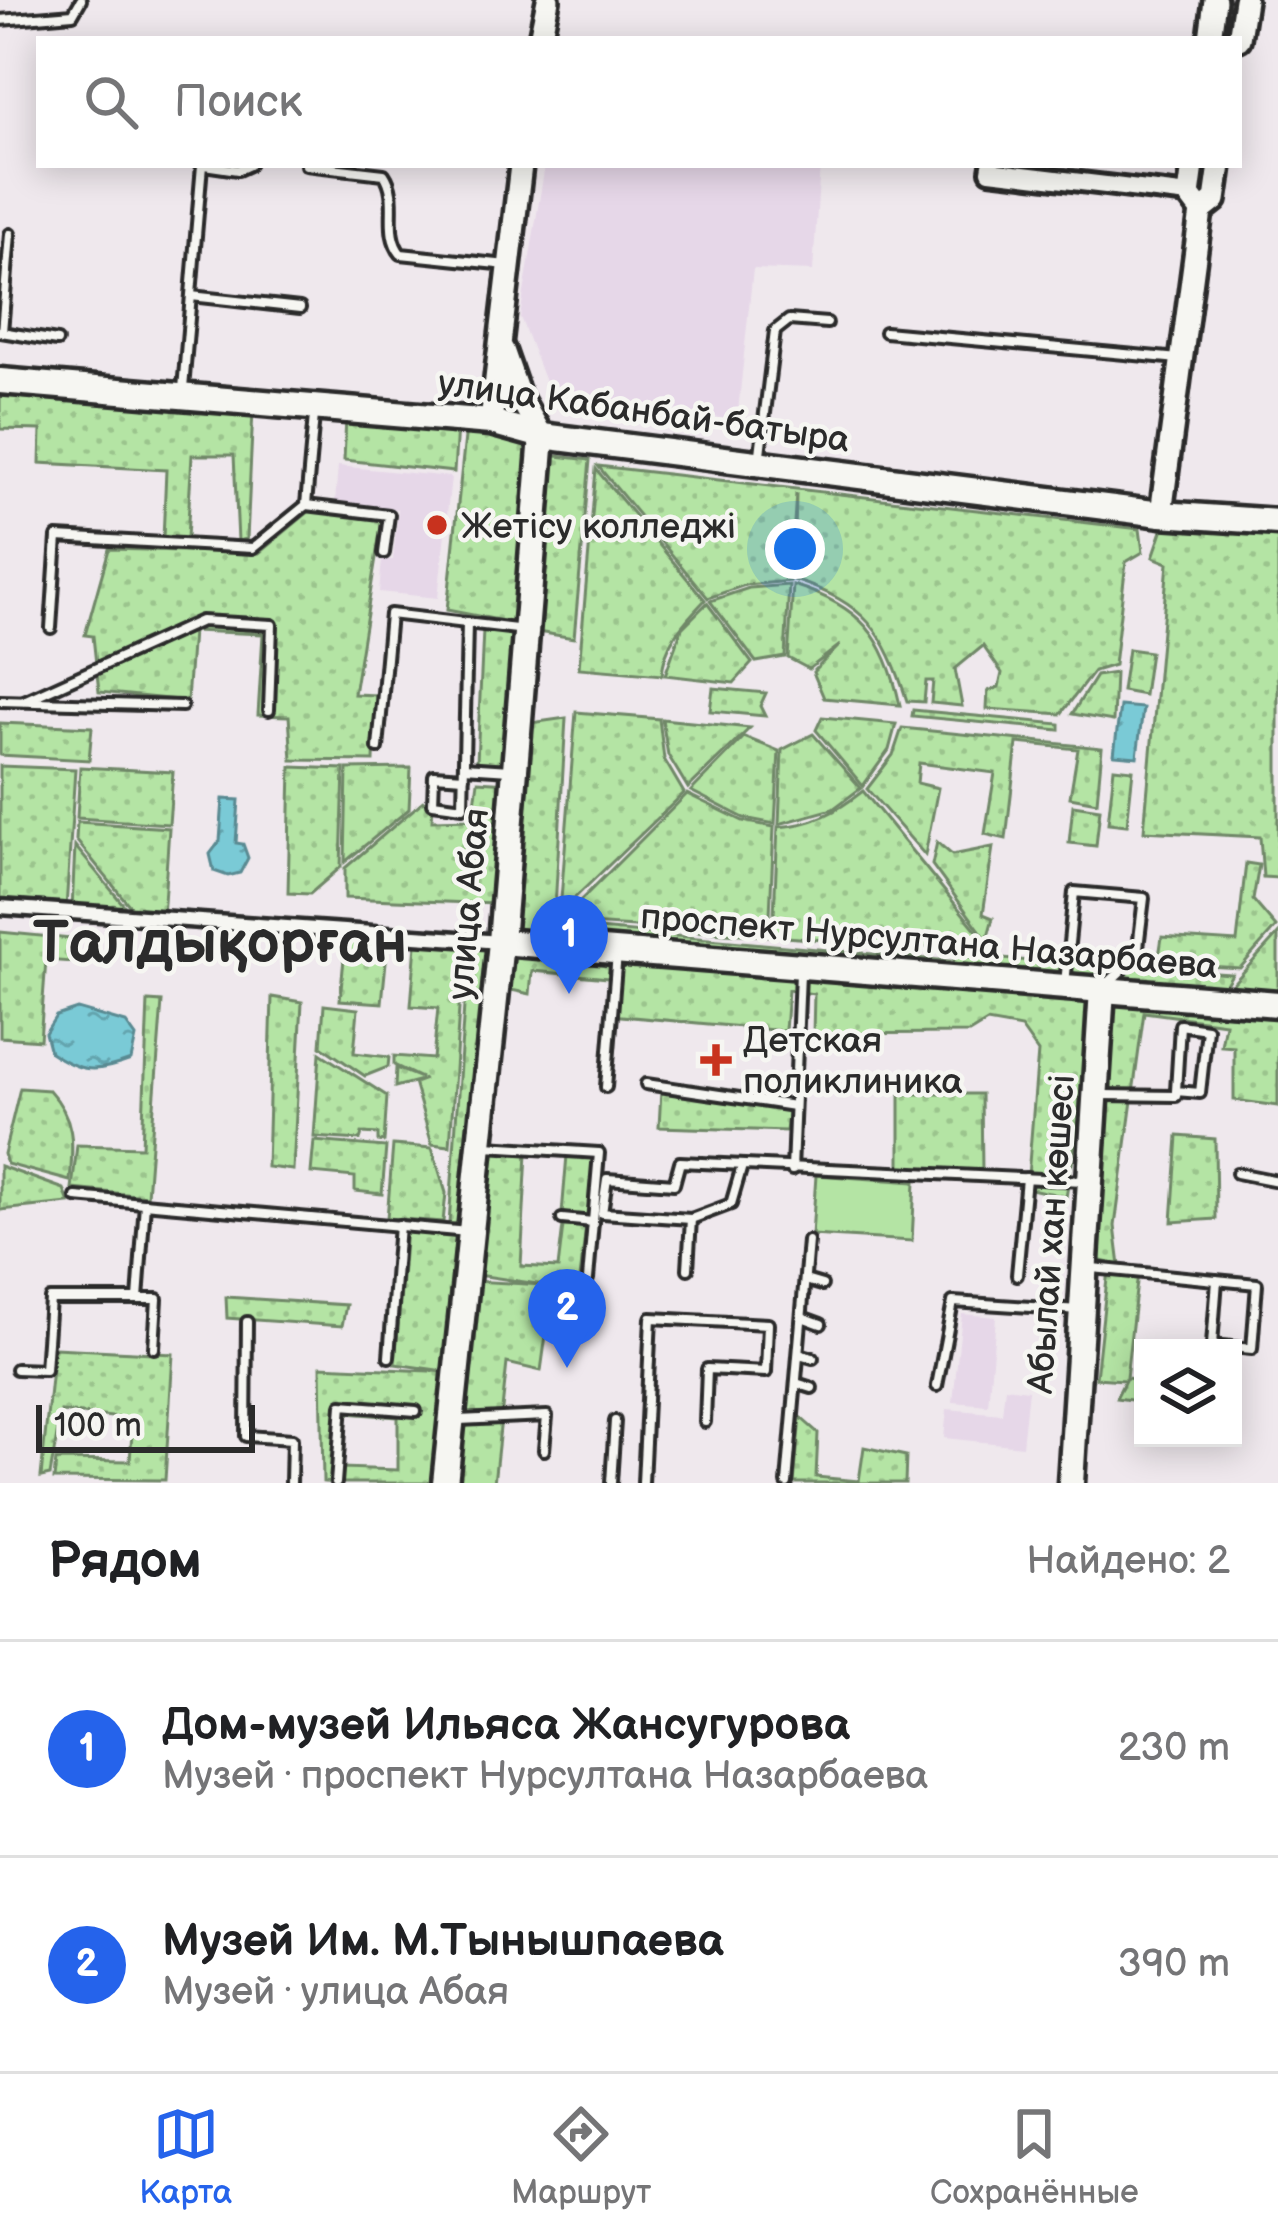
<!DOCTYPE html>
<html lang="ru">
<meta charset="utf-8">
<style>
:root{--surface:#fff;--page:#f2f2f2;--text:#202124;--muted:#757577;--line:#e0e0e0;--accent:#2563eb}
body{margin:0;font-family:"Balsamiq Sans",sans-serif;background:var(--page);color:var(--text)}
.controls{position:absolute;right:36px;bottom:36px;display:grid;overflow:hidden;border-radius:0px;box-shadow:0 6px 30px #0003}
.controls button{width:108px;height:108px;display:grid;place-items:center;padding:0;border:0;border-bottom:3px solid var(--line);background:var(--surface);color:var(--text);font:60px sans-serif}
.scale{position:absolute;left:36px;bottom:30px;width:219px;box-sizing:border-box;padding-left:12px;border:6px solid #2b2b2b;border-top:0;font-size:33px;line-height:42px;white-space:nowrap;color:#2b2b2b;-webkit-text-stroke:9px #f6f6f2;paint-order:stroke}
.you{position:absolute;left:795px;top:549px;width:42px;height:42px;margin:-30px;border:9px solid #fff;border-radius:50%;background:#1a73e8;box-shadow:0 0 0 18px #1a73e833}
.badge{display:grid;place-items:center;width:78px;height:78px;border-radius:50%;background:var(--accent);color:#fff;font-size:39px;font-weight:700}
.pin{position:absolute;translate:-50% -99px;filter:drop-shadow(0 3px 6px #0008)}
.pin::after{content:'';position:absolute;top:63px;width:42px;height:36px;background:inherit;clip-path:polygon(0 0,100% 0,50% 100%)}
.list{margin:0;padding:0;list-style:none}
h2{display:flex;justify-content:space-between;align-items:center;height:156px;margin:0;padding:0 48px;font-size:51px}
h2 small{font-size:39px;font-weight:400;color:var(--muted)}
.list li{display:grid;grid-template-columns:78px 1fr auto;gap:36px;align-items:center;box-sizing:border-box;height:216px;padding:0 48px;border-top:3px solid var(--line)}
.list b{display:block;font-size:45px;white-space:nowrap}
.list p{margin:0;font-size:39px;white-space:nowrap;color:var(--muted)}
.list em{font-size:39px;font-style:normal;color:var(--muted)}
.icon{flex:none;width:66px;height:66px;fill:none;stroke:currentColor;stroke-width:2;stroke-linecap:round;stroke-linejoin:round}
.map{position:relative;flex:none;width:1278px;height:1483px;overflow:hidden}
.search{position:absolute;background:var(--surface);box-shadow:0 6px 30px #0003;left:36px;right:36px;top:36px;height:132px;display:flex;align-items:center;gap:30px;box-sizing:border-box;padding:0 42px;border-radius:0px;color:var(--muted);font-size:45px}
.sheet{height:588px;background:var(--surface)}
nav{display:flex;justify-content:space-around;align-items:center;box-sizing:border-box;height:168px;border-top:3px solid var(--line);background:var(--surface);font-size:33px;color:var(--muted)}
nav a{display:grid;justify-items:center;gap:6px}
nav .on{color:var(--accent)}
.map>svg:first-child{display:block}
.built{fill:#e6d7e8}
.grass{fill:url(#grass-dots);stroke:#708868;stroke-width:3}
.garden{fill:#b4e4a4;stroke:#708868;stroke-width:3}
.water{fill:url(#water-ripples);stroke:#5a8a92;stroke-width:3}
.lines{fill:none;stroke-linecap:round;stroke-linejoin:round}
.service-casing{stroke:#2b2b2b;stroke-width:16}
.pedestrian-casing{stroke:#2b2b2b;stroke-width:21}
.minor-casing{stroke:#2b2b2b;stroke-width:26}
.tertiary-casing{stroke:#2b2b2b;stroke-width:30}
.secondary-casing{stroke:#2b2b2b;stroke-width:33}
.service{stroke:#f6f6f2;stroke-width:8}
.pedestrian{stroke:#f6f6f2;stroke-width:12}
.minor{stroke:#f6f6f2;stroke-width:16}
.tertiary{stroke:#f6f6f2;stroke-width:21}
.secondary{stroke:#f6f6f2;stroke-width:24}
.poi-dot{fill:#c8321e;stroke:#f6f6f2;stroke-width:4.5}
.labels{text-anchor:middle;stroke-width:9;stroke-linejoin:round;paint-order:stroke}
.street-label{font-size:36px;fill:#2b2b2b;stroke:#f6f6f2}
.poi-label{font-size:36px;fill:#2b2b2b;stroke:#f6f6f2;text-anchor:start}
.town-label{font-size:60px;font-weight:bold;fill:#2b2b2b;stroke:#f6f6f2}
</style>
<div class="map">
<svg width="1278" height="1483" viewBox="0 0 1278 1483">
<defs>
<pattern id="grass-dots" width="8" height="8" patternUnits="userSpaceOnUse" patternTransform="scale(3)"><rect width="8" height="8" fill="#b4e4a4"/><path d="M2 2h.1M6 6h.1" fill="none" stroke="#9bc48d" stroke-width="1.8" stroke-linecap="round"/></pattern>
<pattern id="water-ripples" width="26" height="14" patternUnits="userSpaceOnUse" patternTransform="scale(3)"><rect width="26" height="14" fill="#7acad6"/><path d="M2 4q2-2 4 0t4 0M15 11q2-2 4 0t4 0" fill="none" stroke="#64a4ae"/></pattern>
</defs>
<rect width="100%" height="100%" fill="#efe8ed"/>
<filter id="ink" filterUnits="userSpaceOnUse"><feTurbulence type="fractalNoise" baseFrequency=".00833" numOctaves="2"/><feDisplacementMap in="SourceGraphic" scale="24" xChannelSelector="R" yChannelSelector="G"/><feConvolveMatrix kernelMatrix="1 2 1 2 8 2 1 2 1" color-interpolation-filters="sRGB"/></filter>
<g filter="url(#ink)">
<g class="built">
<path d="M545,165h275l-7,106 -60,-2 -16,152 -190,-34 -27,-70z"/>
<path d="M338,466l113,11 -13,121 -59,-6 3,-32h11l5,-51 -63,-7z"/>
<path d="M962,1314l34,3 -8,88 -35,-3z"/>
<path d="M1005,1387l23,3 -6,56 -78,-8 3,-29 55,5z"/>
</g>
<g class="grass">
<path d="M0,389l253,21 -6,129 -9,2 -4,-86h-42l-5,83 -24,1 3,-69 -126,-7 1,-33 -41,-1z"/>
<path d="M346,418l111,8 -3,46 -110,-12z"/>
<path d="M466,427l54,14 14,9 -15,174 -72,-14z"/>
<path d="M548,455l42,5 -16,178 -43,-7z"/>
<path d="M598,466l542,63 3,23 -17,10 -12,103 -20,6 -33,43 -74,-5 1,-18 11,-4 3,-14 -19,-27 -28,23 7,37 -31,-3 2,-22h-7l-2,21 -17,-1c-22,-70 -42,-98 -113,-121l2,-87 -6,88 -45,4 -37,13z"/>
<path d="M596,469l109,131c-22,23 -41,43 -43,75l-83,-7z"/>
<path d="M311,510l71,10 -28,174 22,1 -2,66 -82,-1 -3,-44 -31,-1 5,-81 -71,-3 -5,70 -88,-9 -6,-56 -8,-1 24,-86 150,4z"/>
<path d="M1165,522l113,8v348l-15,-1 -3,-40 -116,-6 24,-268 -15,-6z"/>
<path d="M789,585l-4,72 -29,5 -46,-61 39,-13z"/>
<path d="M793,585c68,21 92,51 107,120l-76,-7 -11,-26 27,-27 -31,24 -21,-11z"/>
<path d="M707,603l45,60 -18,20 -69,-8 17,-47z"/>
<path d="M483,630l38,3 -11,133 -33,-4z"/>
<path d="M1128,649l22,3 -6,43 -22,-4z"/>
<path d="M1115,673l-2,48 -41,-7 24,-38z"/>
<path d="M713,688l53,5 -6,13 5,10 -55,-5z"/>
<path d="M913,710l147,14v6l-148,-14z"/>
<path d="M576,712l83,7 5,40 20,34 -124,119z"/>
<path d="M822,717l74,7 -7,26 -26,36 -47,-56z"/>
<path d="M566,718l-12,207 395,36 -10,10 -432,-37 17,-210z"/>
<path d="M662,719l88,9 -62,60 -20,-33z"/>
<path d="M0,723l92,4 -3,33 -89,-5z"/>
<path d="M902,728l200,20 -5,54 -27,-5 8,-48 -61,-6 -11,96 -21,-5 10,-61 -76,-10 -2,20 21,5 -13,67 -58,-66 26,-34z"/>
<path d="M813,734l48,54 -28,21 -54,15 3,-74z"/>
<path d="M744,737l35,14 -4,73 -31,-6 -53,-27z"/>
<path d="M0,766l75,3 -9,139 -66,-6z"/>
<path d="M80,767l93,5 -4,52 -92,-6z"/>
<path d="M291,767l53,2 -3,98 -31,27 -22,-1z"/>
<path d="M411,768l-2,41 -64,53 2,-93z"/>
<path d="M1114,768l19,2 -6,55 -19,-2z"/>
<path d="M478,781l29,2 -12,121 -150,-6v-30l78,-67 10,2 -1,17 41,-1z"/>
<path d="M863,791l132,162 -222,-17 5,-109c35,-2 58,-15 85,-36z"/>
<path d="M687,794l56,27 31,6 -5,109 -210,-14z"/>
<path d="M1073,805l27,4 -4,37 -27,-3z"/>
<path d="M77,822l92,6 -6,89 -25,-1 -62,-76z"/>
<path d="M937,842l15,13 41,-8 -10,67 10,4 -6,22 -55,-75z"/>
<path d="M75,846l57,69 -60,-5z"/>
<path d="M1246,863l13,2 -6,35 23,27 -36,41 -82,-5 4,-26 75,5z"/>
<path d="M0,932l72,7 -1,23 -25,-2 -6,80 -40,-3z"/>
<path d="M1278,934v61l-52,-4z"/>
<path d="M346,937l42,4 -6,62 -42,-3z"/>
<path d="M416,944l47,3 -13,199 -18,-2 -18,-61 11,-4 -30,8 1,-19 25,10 -27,-13v-9l39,3 5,-51 -27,-2z"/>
<path d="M468,948h28l-31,275 -16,1z"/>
<path d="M507,951l594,48 -35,198 -39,-9 11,-136 -17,-24 -34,-6 -18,11 -156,1 1,-40 -26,-4 -3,41 -174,-16 -3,-37 -76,-7 -2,23 -28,-6z"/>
<path d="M956,956l276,18 -12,20 -273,-22z"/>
<path d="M1107,995l171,15v96l-44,-6v-53l-13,-1 4,-23 -81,-11 -29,214 5,40 -30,-8z"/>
<path d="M272,997l30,5 -9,168 -26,-3z"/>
<path d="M148,1001l14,1 -15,194 -75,-7 5,-44 65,2z"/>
<path d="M324,1005l34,4 -4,44 35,4 -1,10 -23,9 -44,-30z"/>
<path d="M320,1053l67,43 -3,46 -6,-1v-7l-16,-1 -2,7 -46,-3z"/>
<path d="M20,1088l29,2c27,29 24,54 21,91l-63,-17 -3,-10z"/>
<path d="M661,1091l128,17 -3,23 -127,-4z"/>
<path d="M900,1094h81l1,77 -82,-3z"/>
<path d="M1178,1136l37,3 1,80 -44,3z"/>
<path d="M314,1141l72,6 -4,47 -27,-3v-14l-44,-4z"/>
<path d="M393,1145l39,3 14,45 -3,29 -56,-4z"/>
<path d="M483,1152l44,1 -6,113 37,2 5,-42h23l-7,61 -26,-2 -12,86 -34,-8 -13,120h-42l20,-202 72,4 -73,-11z"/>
<path d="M567,1155l28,2 -5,61 -28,-4z"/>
<path d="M0,1166l64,23 5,14 -69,7z"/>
<path d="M406,1229l60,5 -24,249h-101l1,-15 56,2v-53l-52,-4 -12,70 -11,-1 -2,-116 130,6 -56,-8z"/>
<path d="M1108,1270l30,3 -12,105 17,2v45l-4,-24 -23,-3 9,-18 -29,-2z"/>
<path d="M226,1297l120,8 -4,21 -115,-8z"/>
<path d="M54,1348l119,6 -8,126 -111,-1 2,-19 74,1 3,-42 -72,-7 -11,63 -9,2z"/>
<path d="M800,1417l18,16 -2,44 43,4 5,-34 42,9 -1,27h-111z"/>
</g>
<path class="garden" d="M816,1175l99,7 -3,59 -100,-6z"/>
<g class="water">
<path d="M1120,706l23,2 -6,49 -23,-2z"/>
<path d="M223,799l16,1 -3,43 7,1 5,14 -8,15 -12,3 -14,-5 -4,-17 10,-13z"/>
<path d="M77,1009l49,14 10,14 -5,23c-35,13 -50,13 -81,-8l-5,-19 11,-17z"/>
</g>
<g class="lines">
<g class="service-casing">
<g id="service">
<path d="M0,20l73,-6 8,-14"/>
<path d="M204,165l34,5 11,-5"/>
<path d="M306,165l78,9c17,25 -2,57 17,80l106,11"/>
<path d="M191,296l109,12"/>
<path d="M1,332l56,9"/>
<path d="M2,332l8,-98"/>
<path d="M885,332l294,27"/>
<path d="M183,389l19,-224"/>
<path d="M314,415l-8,90 83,10 -5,38"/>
<path d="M759,462l16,-131 14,-11 38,3"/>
<path d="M51,628l6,-91 196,11 53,-43"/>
<path d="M0,701l182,5"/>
<path d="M24,701l177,-80 71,4 -3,85"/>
<path d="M378,748l12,-134 135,16"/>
<path d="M464,767l46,3"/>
<path d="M464,777l-30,-2 -1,28 30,4 4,-184"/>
<path d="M1065,984l9,-92 70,6 -7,58 -30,28"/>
<path d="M646,1084l148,22"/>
<path d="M606,1087l11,-134"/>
<path d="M1103,1095l73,1v-5l4,-66 27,4 -7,64 -24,-2"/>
<path d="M486,1146l113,7 -11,126"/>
<path d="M742,1166l-11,38 -40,15 -89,-6 5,-34 67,5 6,-22 404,19"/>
<path d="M792,1170l8,-197"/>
<path d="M1237,1173l41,8"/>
<path d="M76,1197l392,35"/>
<path d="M145,1203l-7,96h19l-3,49"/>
<path d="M562,1219l31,3"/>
<path d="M1092,1268l165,16 -5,65 -40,-4 5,-65"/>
<path d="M688,1269l3,-50"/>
<path d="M1017,1275l9,-97"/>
<path d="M805,1280l17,5"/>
<path d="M802,1317l19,7"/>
<path d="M247,1322l-1,114 46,3 -1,44"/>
<path d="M799,1354l14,4"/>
<path d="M389,1357l10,-132"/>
<path d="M16,1369l29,1 5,-71h88"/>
<path d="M796,1383l16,5"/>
<path d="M937,1386l16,-84 127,8"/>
<path d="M459,1420l88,-4 -3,34"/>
<path d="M336,1483l6,-78 74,6"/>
<path d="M611,1483l4,-62"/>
<path d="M643,1483l8,-165 117,6 -2,48 -59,-3 -2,53"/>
<path d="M787,1483l21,-242"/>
</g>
</g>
<g class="pedestrian-casing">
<path id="pedestrian" d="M0,907l501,35"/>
</g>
<g class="minor-casing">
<path id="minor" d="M991,165l-1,6 199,24"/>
</g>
<g class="tertiary-casing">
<g id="tertiary">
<path d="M540,39l8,-39"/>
<path d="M1210,39l5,-39"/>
<path d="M1239,39l6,-39"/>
<path d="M1201,211l14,-11 5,-35"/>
<path d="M503,350l16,46 23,40"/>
<path d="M491,422l30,-257"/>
<path d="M1161,514l40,-303 -12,-16 4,-30"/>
</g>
</g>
<g class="secondary-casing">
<g id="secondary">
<path d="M0,381l491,41 51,14 619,78 117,8"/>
<path d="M501,942l777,62"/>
<path d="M445,1483l56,-541 41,-506"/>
<path d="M1071,1483l31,-494"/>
</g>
</g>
<use href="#service" class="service"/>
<use href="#pedestrian" class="pedestrian"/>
<use href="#minor" class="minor"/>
<use href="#tertiary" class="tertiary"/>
<use href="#secondary" class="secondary"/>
</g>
</g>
<g class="poi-dot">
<circle cx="437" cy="525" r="12"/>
<path d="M710 1042h12v12h12v12h-12v12h-12v-12h-12v-12h12z"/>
</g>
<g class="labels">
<g class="street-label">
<text transform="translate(644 410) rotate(8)" y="13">улица Кабанбай-батыра</text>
<text transform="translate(467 904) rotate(-85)" y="13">улица Абая</text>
<text transform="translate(929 940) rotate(5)" y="13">проспект Нурсултана Назарбаева</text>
<text transform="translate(1050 1234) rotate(-86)" y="13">Абылай хан көшесі</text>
</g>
<g class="poi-label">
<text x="461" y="538">Жетісу колледжі</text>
<text x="743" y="1052">Детская<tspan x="743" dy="41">поликлиника</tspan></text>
</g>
<g class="town-label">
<text x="220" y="962">Талдықорған</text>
</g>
</g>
</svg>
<div class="controls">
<button><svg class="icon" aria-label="layers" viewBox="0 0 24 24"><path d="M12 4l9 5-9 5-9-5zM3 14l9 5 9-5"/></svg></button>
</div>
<div class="scale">100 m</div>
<div class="you"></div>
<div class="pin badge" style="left:569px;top:994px">1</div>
<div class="pin badge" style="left:567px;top:1368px">2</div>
<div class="search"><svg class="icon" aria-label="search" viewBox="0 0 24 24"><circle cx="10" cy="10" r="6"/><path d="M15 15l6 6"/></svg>Поиск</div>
</div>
<section class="sheet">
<h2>Рядом<small>Найдено: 2</small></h2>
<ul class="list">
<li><span class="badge">1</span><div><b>Дом-музей Ильяса Жансугурова</b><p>Музей · проспект Нурсултана Назарбаева</p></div><em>230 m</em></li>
<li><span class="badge">2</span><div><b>Музей Им. М.Тынышпаева</b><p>Музей · улица Абая</p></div><em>390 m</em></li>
</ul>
</section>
<nav>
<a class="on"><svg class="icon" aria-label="map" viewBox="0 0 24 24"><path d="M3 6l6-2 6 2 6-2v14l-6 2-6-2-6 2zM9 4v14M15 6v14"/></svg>Карта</a>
<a><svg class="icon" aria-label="directions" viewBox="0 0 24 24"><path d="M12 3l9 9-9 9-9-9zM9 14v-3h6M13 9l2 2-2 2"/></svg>Маршрут</a>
<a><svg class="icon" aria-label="saved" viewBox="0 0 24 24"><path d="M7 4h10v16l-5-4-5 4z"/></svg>Сохранённые</a>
</nav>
